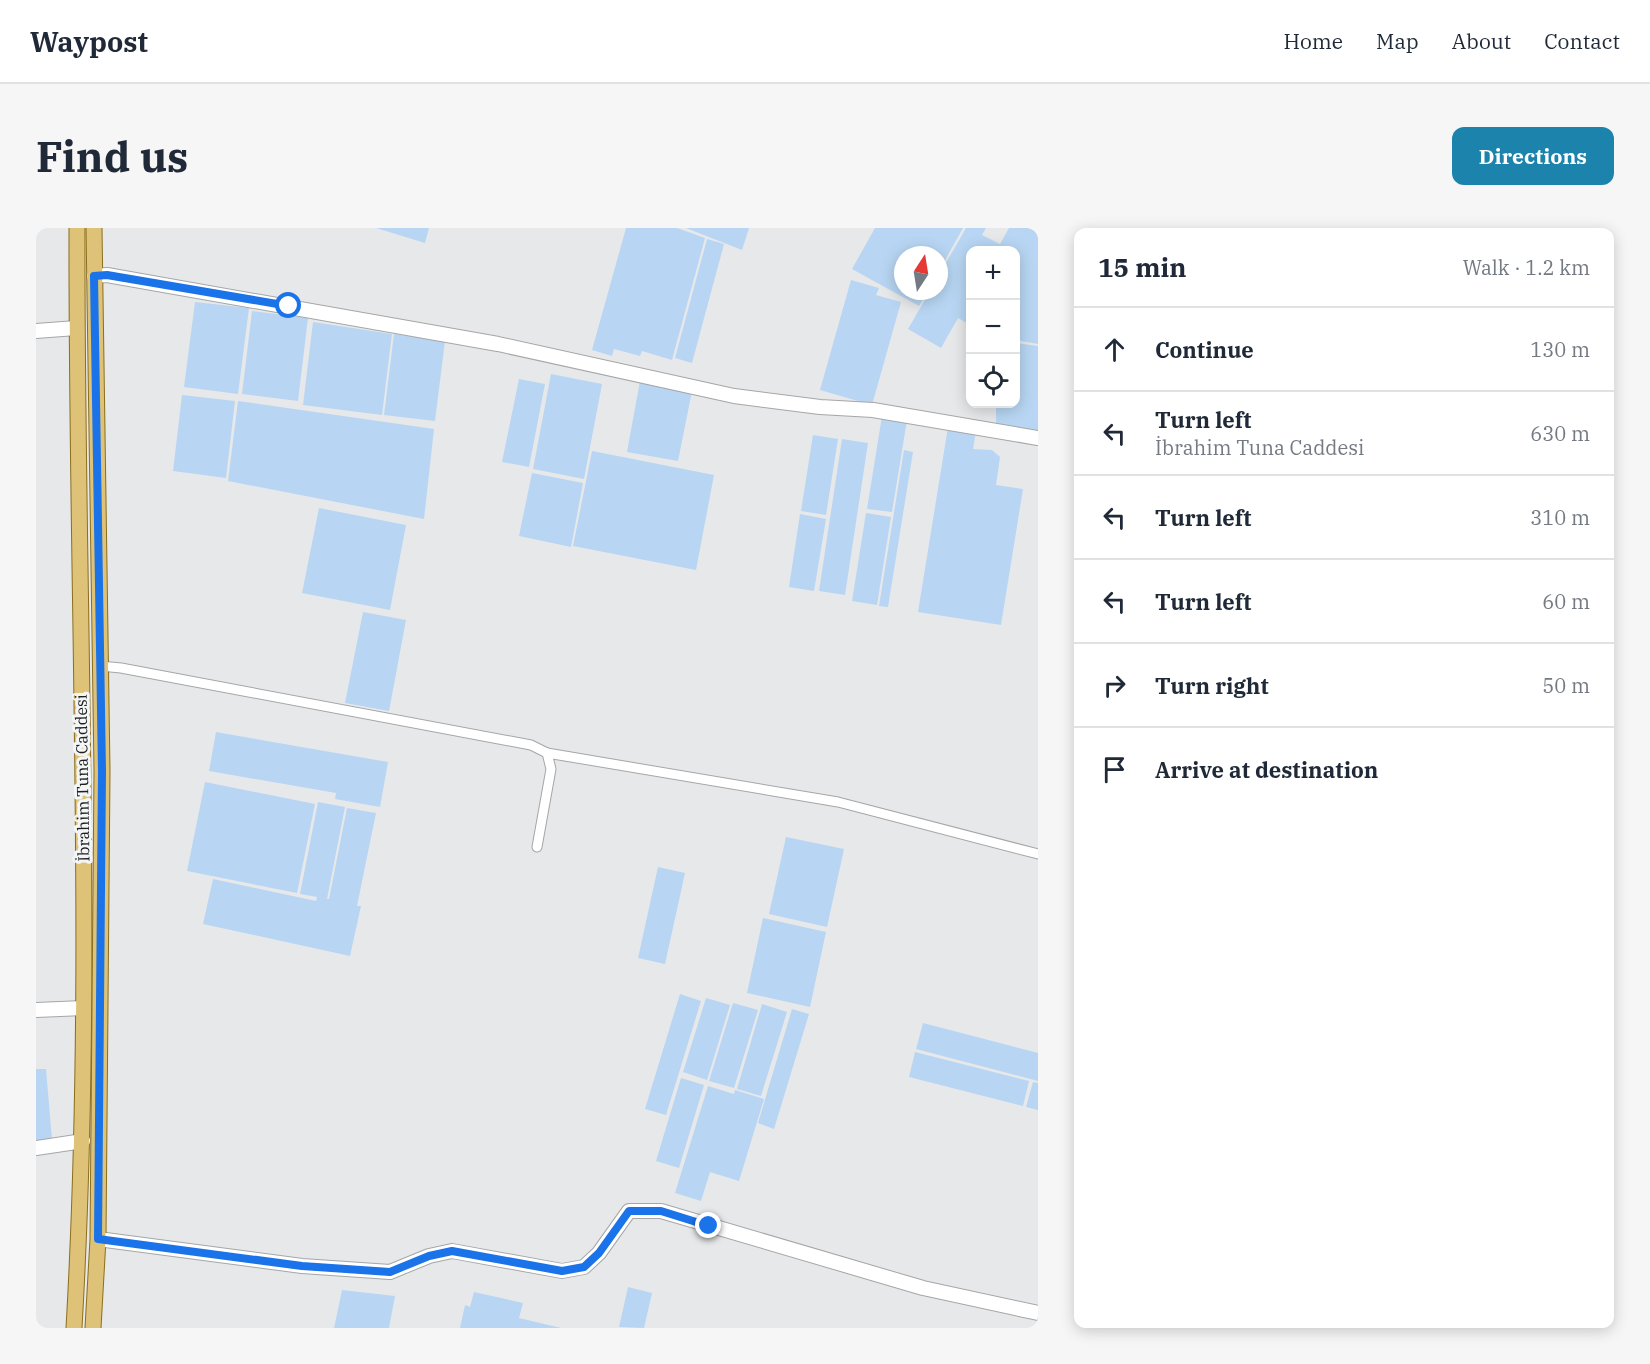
<!DOCTYPE html>
<meta charset="utf-8">
<style>
:root{--surface:#fff;--page:#f6f6f7;--text:#1f2937;--muted:#747a83;--line:#e0e1e3;--accent:#1b83ac}
body{margin:0;font-family:"IBM Plex Serif",serif;background:var(--page);color:var(--text)}
.controls{position:absolute;right:18px;top:18px;display:grid;overflow:hidden;border-radius:12px;box-shadow:0 3px 15px #0003}
.controls button{width:54px;height:54px;display:grid;place-items:center;padding:0;border:0;border-bottom:2px solid var(--line);background:var(--surface);color:var(--text);font:30px sans-serif}
.compass{position:absolute;left:858px;top:18px;width:54px;height:54px;border-radius:50%;background:var(--surface);box-shadow:0 3px 15px #0003;rotate:12deg}
.stop{position:absolute;width:18px;height:18px;margin:-14px;border:4px solid #1a73e8;border-radius:50%;background:#fff}
.stop.end{background:#1a73e8;border-color:#fff;box-shadow:0 2px 6px #0008}
.list{margin:0;padding:0;list-style:none}
h2{display:flex;justify-content:space-between;align-items:center;height:78px;margin:0;padding:0 24px;font-size:26px}
h2 small{font-size:20px;font-weight:400;color:var(--muted)}
.list li{display:grid;grid-template-columns:39px 1fr auto;gap:18px;align-items:center;box-sizing:border-box;height:84px;padding:0 24px;border-top:2px solid var(--line)}
.list b{display:block;font-size:22px;white-space:nowrap}
.list p{margin:0;font-size:20px;white-space:nowrap;color:var(--muted)}
.list em{font-size:20px;font-style:normal;color:var(--muted)}
.icon{flex:none;width:33px;height:33px;fill:none;stroke:currentColor;stroke-width:2;stroke-linecap:round;stroke-linejoin:round}
.map{position:relative;flex:none;width:1002px;height:1100px;overflow:hidden;border-radius:12px}
header{display:flex;align-items:center;gap:36px;box-sizing:border-box;height:84px;padding:0 30px;background:var(--surface);border-bottom:2px solid var(--line)}
header strong{font-size:28px}
nav{display:flex;gap:33px;margin-inline-start:auto;font-size:21px}
.intro{display:flex;align-items:center;justify-content:space-between;box-sizing:border-box;height:144px;padding:0 36px}
h1{margin:0;font-size:42px}
.button{padding:15px 27px;border-radius:12px;background:var(--accent);color:#fff;font-size:21px;font-weight:700}
main{display:flex;gap:36px;padding:0 36px}
aside{flex:1;background:var(--surface);border-radius:12px;box-shadow:0 3px 15px #0003}
.map>svg:first-child{display:block}
.building{fill:#b8d6f3}
.lines{fill:none;stroke-linecap:round;stroke-linejoin:round}
.street-casing{stroke:#a5a6a7;stroke-width:11}
.secondary-casing{stroke:#a5a6a7;stroke-width:16}
.primary-casing{stroke:#8b6e1d;stroke-width:17}
.street{stroke:#fff;stroke-width:9}
.secondary{stroke:#fff;stroke-width:14}
.primary{stroke:#ddc277;stroke-width:15}
.route{stroke:#1a73e8;stroke-width:8}
.labels{text-anchor:middle;stroke-width:6;stroke-linejoin:round;paint-order:stroke}
.street-label{font-size:16px;fill:#1d1e1e;stroke:#f4f5f7}
</style>
<header>
<strong>Waypost</strong>
<nav><a>Home</a><a>Map</a><a>About</a><a>Contact</a></nav>
</header>
<div class="intro"><h1>Find us</h1><a class="button">Directions</a></div>
<main>
<div class="map">
<svg width="1002" height="1100" viewBox="0 0 1002 1100">
<rect width="100%" height="100%" fill="#e7e8ea"/>
<g class="building">
<path d="M340,0h53l-4,15z"/>
<path d="M590,0h51l28,10 -33,122 -30,-9 -2,5 -26,-7 -2,7 -20,-6z"/>
<path d="M650,0h63l-7,22z"/>
<path d="M839,0h88l-24,43v-16h-36v36h25l-9,15 -67,-37z"/>
<path d="M930,0h20l-4,7 18,9 9,-16h29v116l-22,-4v-90h-46v75l-12,-7 -17,30 -33,-19 22,-38h9v-16z"/>
<path d="M671,11l17,5 -32,119 -17,-5z"/>
<path d="M815,52l28,8 -3,7 25,7 -29,103 -52,-15z"/>
<path d="M159,74l54,6 -11,86 -54,-7z"/>
<path d="M216,83l56,7 -10,83 -56,-7z"/>
<path d="M277,94l79,12 -10,81 -79,-10z"/>
<path d="M358,106l51,7 -10,80 -51,-6z"/>
<path d="M980,115l22,3v89l-42,-9v-22h20z"/>
<path d="M515,146l51,10 -18,95 -51,-10z"/>
<path d="M483,151l26,5 -16,83 -27,-5z"/>
<path d="M604,153l52,10 -14,70 -51,-9z"/>
<path d="M146,167l53,6 -9,77 -53,-7z"/>
<path d="M202,173l196,28 -10,90 -196,-38z"/>
<path d="M846,188l25,4 -15,92 -25,-3z"/>
<path d="M912,199l28,4 -3,18 19,1 8,7 -4,28 27,4 -22,136 -83,-13z"/>
<path d="M777,207l25,4 -12,76 -25,-4z"/>
<path d="M806,211l26,4 -23,152 -26,-4z"/>
<path d="M868,222l9,2 -25,155 -9,-1z"/>
<path d="M556,223l122,24 -18,95 -123,-24z"/>
<path d="M496,245l51,10 -12,64 -52,-11z"/>
<path d="M283,280l87,17 -16,85 -88,-17z"/>
<path d="M830,285l25,4 -14,88 -25,-4z"/>
<path d="M764,286l26,5 -12,72 -25,-4z"/>
<path d="M327,384l43,8 -17,91 -44,-8z"/>
<path d="M180,504l172,30 -8,45 -45,-8 1,-6 -127,-22z"/>
<path d="M169,554l110,22 -18,89 -110,-22z"/>
<path d="M282,574l27,5 -18,92h2l18,-91 29,5 -19,93h4l-11,50 -147,-32 10,-45 103,22 1,-4 -17,-3z"/>
<path d="M750,609l58,12 -17,78 -58,-13z"/>
<path d="M622,639l27,6 -20,91 -27,-6z"/>
<path d="M727,690l63,14 -16,75 -63,-14z"/>
<path d="M644,766l21,7 -35,114 -21,-6z"/>
<path d="M670,770l24,7 -23,75 -24,-8z"/>
<path d="M697,775l25,7 -24,78 -25,-7z"/>
<path d="M726,776l25,8 -26,84 -24,-7z"/>
<path d="M756,781l17,5 -35,115 -16,-6z"/>
<path d="M887,795l115,30v28l-122,-32z"/>
<path d="M879,824l114,29 -6,25 -114,-29z"/>
<path d="M0,841h10l6,71 -16,2z"/>
<path d="M645,850l23,7 -25,83 -23,-7z"/>
<path d="M997,854l5,1v27l-12,-3z"/>
<path d="M672,858l26,8 1,-4 29,9 -25,82 -29,-9 -9,29 -26,-8z"/>
<path d="M592,1059l24,6 -8,35 -25,-1z"/>
<path d="M306,1062l53,6 -6,32h-55z"/>
<path d="M438,1064l49,11 -4,15 42,10h-101l5,-23 5,2z"/>
</g>
<g class="lines">
<g class="street-casing">
<g id="street">
<path d="M64,438l21,2 410,77 16,8 4,16 -14,78"/>
<path d="M511,525l291,49 200,52"/>
</g>
</g>
<g class="secondary-casing">
<g id="secondary">
<path d="M58,48l13,-1 391,69 236,52 86,11 53,3 165,28"/>
<path d="M0,103l40,-3"/>
<path d="M0,782l48,-2"/>
<path d="M0,920l47,-7"/>
<path d="M62,1011l204,27 88,6 39,-16 23,-5 110,20 22,-4 15,-14 30,-42h32l262,77 115,25"/>
</g>
</g>
<g class="primary-casing">
<g id="primary">
<path d="M38,1100c21,-366 2,-733 3,-1100"/>
<path d="M57,1100l5,-89 4,-468 -8,-543"/>
</g>
</g>
<use href="#street" class="street"/>
<use href="#secondary" class="secondary"/>
<use href="#primary" class="primary"/>
</g>
<g class="lines">
<path class="route" d="M253,78l-182,-31 -13,1 8,495 -4,468 204,27 88,6 39,-16 23,-5 110,20 22,-4 15,-14 30,-42h32l48,15"/>
</g>
<g class="labels">
<g class="street-label">
<text transform="translate(46 550) rotate(-91)" y="6">İbrahim Tuna Caddesi</text>
</g>
</g>
</svg>
<div class="controls">
<button>+</button>
<button>−</button>
<button><svg class="icon" aria-label="locate" viewBox="0 0 24 24"><circle cx="12" cy="12" r="6"/><path d="M12 2v4M12 18v4M2 12h4M18 12h4"/></svg></button>
</div>
<svg class="compass" viewBox="-18 -18 36 36"><path d="M0-13l5 13h-10z" fill="#e53935"/><path d="M0 13l5-13h-10z" fill="#747a83"/></svg>
<div class="stop" style="left:253px;top:78px"></div>
<div class="stop end" style="left:673px;top:998px"></div>
</div>
<aside>
<h2>15 min<small>Walk · 1.2 km</small></h2>
<ul class="list">
<li><svg class="icon" aria-label="ahead" viewBox="0 0 24 24"><path d="M12 20V5M6 11l6-6 6 6"/></svg><div><b>Continue</b></div><em>130 m</em></li>
<li><svg class="icon" aria-label="left" viewBox="0 0 24 24"><path d="M17 20v-9H6M10 6l-5 5 5 5"/></svg><div><b>Turn left</b><p>İbrahim Tuna Caddesi</p></div><em>630 m</em></li>
<li><svg class="icon" aria-label="left" viewBox="0 0 24 24"><path d="M17 20v-9H6M10 6l-5 5 5 5"/></svg><div><b>Turn left</b></div><em>310 m</em></li>
<li><svg class="icon" aria-label="left" viewBox="0 0 24 24"><path d="M17 20v-9H6M10 6l-5 5 5 5"/></svg><div><b>Turn left</b></div><em>60 m</em></li>
<li><svg class="icon" aria-label="right" viewBox="0 0 24 24"><path d="M7 20v-9h11M14 6l5 5-5 5"/></svg><div><b>Turn right</b></div><em>50 m</em></li>
<li><svg class="icon" aria-label="arrive" viewBox="0 0 24 24"><path d="M6 21V4h12l-3 4 3 4H6"/></svg><div><b>Arrive at destination</b></div></li>
</ul>
</aside>
</main>
